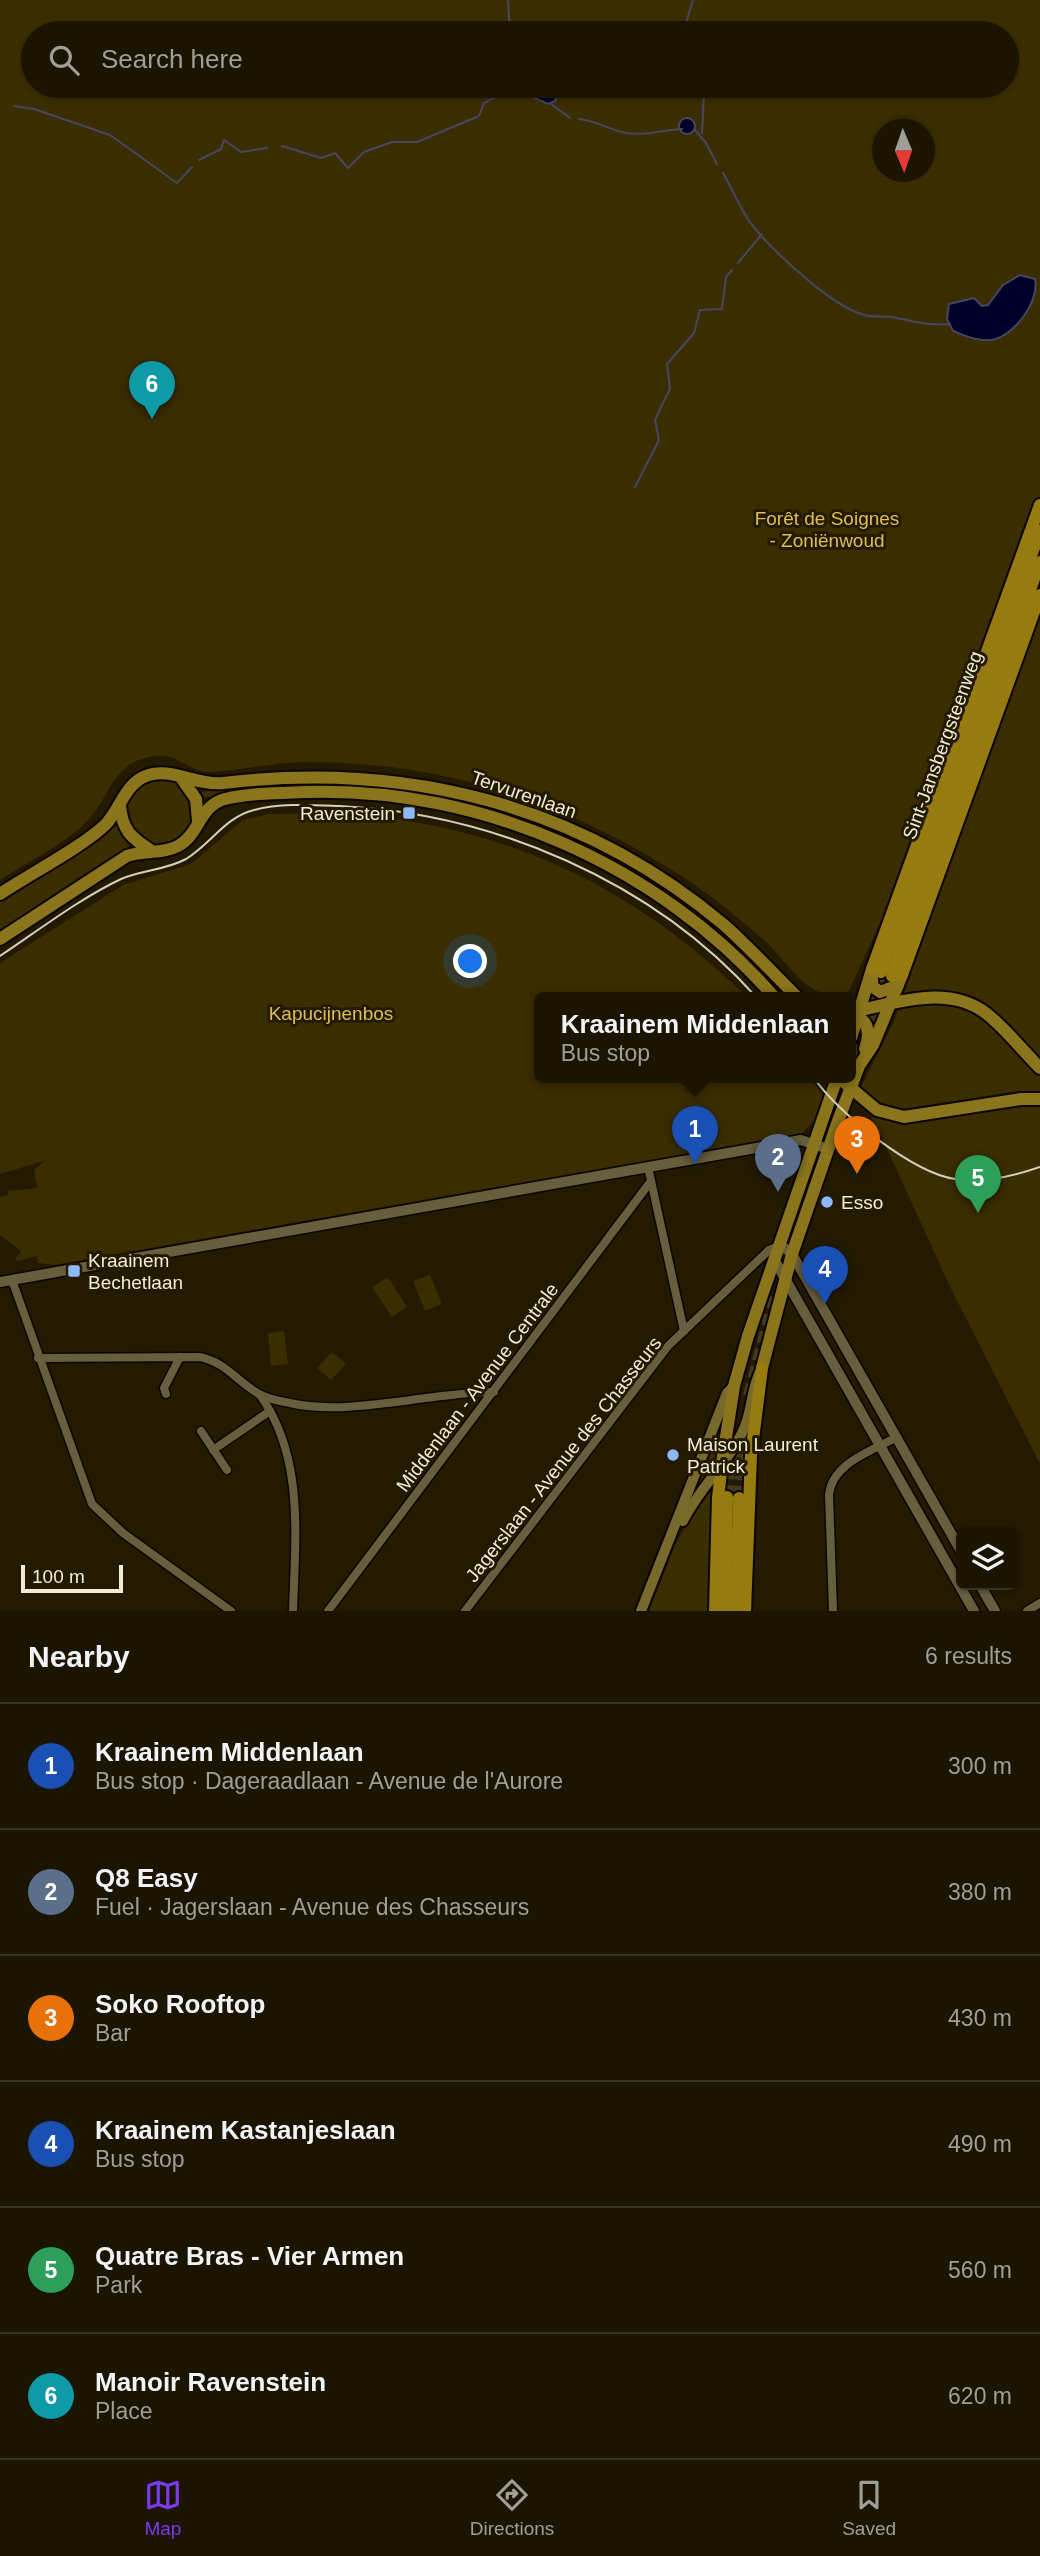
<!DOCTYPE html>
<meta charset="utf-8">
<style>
:root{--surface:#1a1400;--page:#27210f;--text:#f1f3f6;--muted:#9f9e99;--line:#383322;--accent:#7c3aed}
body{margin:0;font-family:Helvetica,sans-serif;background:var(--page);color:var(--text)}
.controls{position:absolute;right:21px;bottom:21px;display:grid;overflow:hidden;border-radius:10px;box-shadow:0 2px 5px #0004}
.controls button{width:63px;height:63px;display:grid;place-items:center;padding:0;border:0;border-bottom:2px solid var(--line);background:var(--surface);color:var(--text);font:35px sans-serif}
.compass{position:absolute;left:872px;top:119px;width:63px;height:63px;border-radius:50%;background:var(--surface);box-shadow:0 2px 5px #0004;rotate:178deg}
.scale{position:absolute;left:21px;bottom:18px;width:102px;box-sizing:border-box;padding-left:7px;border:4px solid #f1ecda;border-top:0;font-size:19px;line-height:24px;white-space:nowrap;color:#f1ecda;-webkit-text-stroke:5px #231a00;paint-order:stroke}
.you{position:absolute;left:471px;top:962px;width:24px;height:24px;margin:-18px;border:5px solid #fff;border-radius:50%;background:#1a73e8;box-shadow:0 0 0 10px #1a73e833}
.badge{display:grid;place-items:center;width:46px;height:46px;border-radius:50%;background:var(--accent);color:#fff;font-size:23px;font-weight:700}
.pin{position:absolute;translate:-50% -58px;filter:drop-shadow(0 2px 4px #0008)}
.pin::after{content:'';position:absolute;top:37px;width:24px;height:21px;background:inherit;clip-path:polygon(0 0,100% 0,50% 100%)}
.popup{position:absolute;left:534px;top:992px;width:322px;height:91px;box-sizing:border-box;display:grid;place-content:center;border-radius:10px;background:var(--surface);filter:drop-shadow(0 2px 5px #0005);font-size:23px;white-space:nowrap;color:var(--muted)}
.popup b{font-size:26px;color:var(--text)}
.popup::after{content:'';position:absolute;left:50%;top:100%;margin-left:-14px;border:14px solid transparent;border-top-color:var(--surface)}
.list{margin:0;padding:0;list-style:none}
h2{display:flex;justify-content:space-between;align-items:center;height:91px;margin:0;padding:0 28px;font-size:30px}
h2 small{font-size:23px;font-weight:400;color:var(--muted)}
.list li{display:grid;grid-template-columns:46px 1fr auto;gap:21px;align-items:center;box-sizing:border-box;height:126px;padding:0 28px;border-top:2px solid var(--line)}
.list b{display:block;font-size:26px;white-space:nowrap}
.list p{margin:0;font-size:23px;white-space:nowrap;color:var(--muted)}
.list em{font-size:23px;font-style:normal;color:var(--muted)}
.icon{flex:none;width:38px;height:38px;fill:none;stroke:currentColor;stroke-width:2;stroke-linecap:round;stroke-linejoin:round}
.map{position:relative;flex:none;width:1040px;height:1611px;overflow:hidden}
.search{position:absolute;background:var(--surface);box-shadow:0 2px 5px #0004;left:21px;right:21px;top:21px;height:77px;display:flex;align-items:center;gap:18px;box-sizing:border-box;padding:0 24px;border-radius:38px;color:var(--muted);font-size:26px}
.sheet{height:847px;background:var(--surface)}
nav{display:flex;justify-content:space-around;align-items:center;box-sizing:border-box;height:98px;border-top:2px solid var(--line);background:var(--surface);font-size:19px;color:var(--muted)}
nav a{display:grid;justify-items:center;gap:4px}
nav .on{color:var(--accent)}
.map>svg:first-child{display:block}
.green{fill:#3a2d00;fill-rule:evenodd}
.water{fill:#00002b;stroke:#484760;stroke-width:2}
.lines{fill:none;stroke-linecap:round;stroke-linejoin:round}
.stream{stroke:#484760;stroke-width:2}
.trunk-tunnel{stroke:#423a21;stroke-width:12;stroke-dasharray:12 6;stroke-linecap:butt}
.minor-casing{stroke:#0c0500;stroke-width:11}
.tertiary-casing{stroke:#0c0500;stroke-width:13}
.secondary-casing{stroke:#0c0500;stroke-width:14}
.primary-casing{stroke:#0c0500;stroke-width:16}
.trunk-casing{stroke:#0c0500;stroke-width:16}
.minor{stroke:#675e3e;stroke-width:8}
.tertiary{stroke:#675e3e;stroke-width:10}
.secondary{stroke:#78692d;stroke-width:10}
.primary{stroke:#8a751c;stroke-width:12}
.trunk{stroke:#967c10;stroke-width:12}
.tram{stroke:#d4cfbc;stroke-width:2}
.poi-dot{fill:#8eb8fd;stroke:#231a00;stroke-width:2.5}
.labels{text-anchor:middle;stroke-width:6;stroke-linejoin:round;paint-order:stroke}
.park-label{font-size:19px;fill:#debf55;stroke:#231a00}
.street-label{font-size:19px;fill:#f1ecda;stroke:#231a00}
.poi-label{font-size:19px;fill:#f1ecda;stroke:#231a00;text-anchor:start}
</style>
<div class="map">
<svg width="1040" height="1611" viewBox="0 0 1040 1611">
<rect width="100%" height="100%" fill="#231a00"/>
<g class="green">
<path d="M0,0h1040v1464l-89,-175 -74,-162 -4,-3 -5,-25 -8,-10 34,-68 33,-92 -43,-15 -35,77c-10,4 -20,5 -30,1 -22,-9 -37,-36 -54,-51 -25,-22 -52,-44 -79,-62 -115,-76 -241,-117 -379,-117 -32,0 -63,8 -95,10 -28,1 -33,-25 -70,-13 -29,9 -33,37 -51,58 -23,26 -62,44 -91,63zM33,33h974v53h-454l4,5 -12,12 -17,-6 -7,-11h-488zM883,130h42v42h-42zM1008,281l-25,59 -30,-9 -6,-12 41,-14z"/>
<circle cx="160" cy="812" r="33"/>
<path d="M298,780l124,9 91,23 67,26 81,45 70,55 58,60h-8l-34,-36 -124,-93 -174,-68 -216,-8 -30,5 -4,-5 16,-4z"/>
<path d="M327,813c165,6 303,69 421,185h-209v80h272l12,18 -7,23 -14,14 -748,132 -16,-2 -1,-7 -19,5 -3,-2 6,-8 -21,-16v-38l8,-2v-4l29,-3 -3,-18 10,-9 -44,13v-211l123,-78 68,-21 52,-44 26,-6z"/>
<path d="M117,825l13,23 -130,86v-33z"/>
<path d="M430,1275l12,29 -17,7 -12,-30z"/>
<path d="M388,1277l19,30 -15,10 -20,-30z"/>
<path d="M284,1331l4,33 -17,2 -3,-33z"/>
<path d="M332,1352l14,12 -15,16 -14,-12z"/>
<path d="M721,1422l2,2 -6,38 -23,30z"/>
<path d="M709,1484h5l-3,127h-62l26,-66z"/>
</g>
<g class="water">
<path d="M521,86h32l4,9 -2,6 -7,3 -25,-11z"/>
<circle cx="687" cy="126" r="8"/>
<path d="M1020,275l15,4c5,23 -22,58 -44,61 -12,2 -27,-5 -38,-9l-6,-12 2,-15 25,-6 8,8 6,-1 15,-20z"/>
</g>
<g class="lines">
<g class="stream">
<path d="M508,0l2,33"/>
<path d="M683,33l10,-33"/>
<path d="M687,86l17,8 -2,39"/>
<path d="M508,90l6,-4"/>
<path d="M551,104l19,14"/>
<path d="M14,106l20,3 76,26 67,48 15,-16"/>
<path d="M579,119c15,1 31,11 47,14 20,3 37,-3 56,-4"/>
<path d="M695,130l11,13 11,21"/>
<path d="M282,146l39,12 14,-5 13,15 16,-16 28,-10h25l62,-26 5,-13 15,-8"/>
<path d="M199,160l22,-11 3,-9 17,12 26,-4"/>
<path d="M723,173c10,17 17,36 29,52 21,26 79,81 112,90 11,3 22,0 33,3 19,4 33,8 53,6"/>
<path d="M738,263l24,-29"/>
<path d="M664,401l6,-12 -3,-25 27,-31 6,-23 22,-1 4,-32 6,-7"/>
<path d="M635,487l24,-47 -4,-20 8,-17"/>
</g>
<g class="trunk-tunnel">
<path d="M867,1038l15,-39"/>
<path d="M851,1056l30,-84"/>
<path d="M749,1396l27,-104"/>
<path d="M727,1497l3,-48"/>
<path d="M739,1498l5,-70"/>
</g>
<g class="minor-casing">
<g id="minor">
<path d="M648,1167l36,164"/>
<path d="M12,1280l80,224 31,29 108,78"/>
<path d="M38,1358l162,-1c25,5 38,25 59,37 9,5 20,7 31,9 59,14 140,-11 204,-11"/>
<path d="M166,1394l-2,-6 16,-31"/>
<path d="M260,1395c45,63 35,143 33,216"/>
<path d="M201,1431l26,39"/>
<path d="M213,1450l57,-39"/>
<path d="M328,1611l323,-430"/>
<path d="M465,1611l203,-265 101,-96 12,-5"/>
<path d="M833,1611l-4,-116c3,-32 43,-44 68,-58"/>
<path d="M1027,1611l13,-8"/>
</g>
</g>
<g class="tertiary-casing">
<g id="tertiary">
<path d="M781,1245l11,9 169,297"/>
<path d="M775,1261l199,350"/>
<path d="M0,1282l801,-142 27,9"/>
<path d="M980,1585l15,26"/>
</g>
</g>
<g class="secondary-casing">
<g id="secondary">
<path d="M683,1521c17,-34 44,-57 59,-88 11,-20 8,-43 19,-63"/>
<path d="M641,1611l86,-218 7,-7"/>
</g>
</g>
<g class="primary-casing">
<g id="primary">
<path d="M182,779l14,20 2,22"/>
<path d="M120,805c2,25 11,33 32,46"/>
<path d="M0,894c28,-19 84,-48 106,-70 14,-15 20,-41 40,-48 24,-10 50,10 77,7 182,-22 357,21 500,141 26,23 50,49 75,74"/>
<path d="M0,939l127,-83c17,-6 36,-2 51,-10 22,-12 21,-40 47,-47 26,-6 53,-6 79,-7 176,-6 356,73 471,206"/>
<path d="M872,976v10l8,6 18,-7"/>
<path d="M851,1012c44,-8 96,-29 136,2 19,15 35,36 53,54"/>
<path d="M854,1015c16,6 16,20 11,34"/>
<path d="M851,1038l21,-69"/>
<path d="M845,1083l32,27 27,7 117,-18h19"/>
<path d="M762,1368l30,-114 46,-133 21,-55 14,-21 29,-70"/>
<path d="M722,1463l12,-77 14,-50 89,-258"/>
</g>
</g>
<g class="trunk-casing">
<g id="trunk">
<path d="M872,969l168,-464"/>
<path d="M881,972l159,-441"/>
<path d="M902,975l138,-380"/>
<path d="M892,976l148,-414"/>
<path d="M715,1611l3,-113 4,-35"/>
<path d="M725,1611l2,-114"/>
<path d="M736,1611l3,-113"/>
<path d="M745,1611l6,-156 11,-87"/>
</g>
</g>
<use href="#minor" class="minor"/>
<use href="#tertiary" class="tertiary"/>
<use href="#secondary" class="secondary"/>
<use href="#primary" class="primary"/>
<use href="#trunk" class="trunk"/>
<g class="tram">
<path d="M0,956c39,-26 79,-57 121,-77 21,-9 45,-9 65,-20 25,-15 39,-42 68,-49 26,-7 58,-5 85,-4 154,7 314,75 418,192"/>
<path d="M814,1078c24,35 99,95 141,101 28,4 59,-3 85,-12"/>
</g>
</g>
<g class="poi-dot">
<rect x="402" y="806" width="14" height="14" rx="3.5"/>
<circle cx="827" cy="1202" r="7"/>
<rect x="67" y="1264" width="14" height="14" rx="3.5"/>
<circle cx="673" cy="1455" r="7"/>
</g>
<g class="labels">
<g class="park-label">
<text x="827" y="525">Forêt de Soignes<tspan x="827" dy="22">- Zoniënwoud</tspan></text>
<text x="331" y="1020">Kapucijnenbos</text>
</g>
<g class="street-label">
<text transform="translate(942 745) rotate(-70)" y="7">Sint-Jansbergsteenweg</text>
<text transform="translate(524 794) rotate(19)" y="7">Tervurenlaan</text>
<text transform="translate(477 1387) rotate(-53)" y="7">Middenlaan - Avenue Centrale</text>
<text transform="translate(563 1459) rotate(-52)" y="7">Jagerslaan - Avenue des Chasseurs</text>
</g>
<g class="poi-label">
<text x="395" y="820" text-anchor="end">Ravenstein</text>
<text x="841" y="1209">Esso</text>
<text x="88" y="1267">Kraainem<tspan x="88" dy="22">Bechetlaan</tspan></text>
<text x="687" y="1451">Maison Laurent<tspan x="687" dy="22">Patrick</tspan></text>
</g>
</g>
</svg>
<div class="controls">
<button><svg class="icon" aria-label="layers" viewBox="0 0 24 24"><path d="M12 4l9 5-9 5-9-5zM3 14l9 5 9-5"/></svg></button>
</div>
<svg class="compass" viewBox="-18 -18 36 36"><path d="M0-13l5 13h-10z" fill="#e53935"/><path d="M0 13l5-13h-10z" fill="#9f9e99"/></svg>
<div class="scale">100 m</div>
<div class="you"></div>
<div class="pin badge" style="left:695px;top:1164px;background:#1a4fb4">1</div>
<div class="popup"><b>Kraainem Middenlaan</b>Bus stop</div>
<div class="pin badge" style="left:778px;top:1192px;background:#5c6f8a">2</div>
<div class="pin badge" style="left:857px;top:1174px;background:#e8710a">3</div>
<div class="pin badge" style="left:825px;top:1304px;background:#1a4fb4">4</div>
<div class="pin badge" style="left:978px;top:1213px;background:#2e9e5b">5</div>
<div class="pin badge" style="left:152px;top:419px;background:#0f9aa8">6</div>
<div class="search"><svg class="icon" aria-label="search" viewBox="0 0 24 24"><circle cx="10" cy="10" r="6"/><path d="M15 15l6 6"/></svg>Search here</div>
</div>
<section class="sheet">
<h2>Nearby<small>6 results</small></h2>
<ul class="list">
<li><span class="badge" style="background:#1a4fb4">1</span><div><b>Kraainem Middenlaan</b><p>Bus stop · Dageraadlaan - Avenue de l'Aurore</p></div><em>300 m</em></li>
<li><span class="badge" style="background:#5c6f8a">2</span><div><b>Q8 Easy</b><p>Fuel · Jagerslaan - Avenue des Chasseurs</p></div><em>380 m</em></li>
<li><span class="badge" style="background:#e8710a">3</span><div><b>Soko Rooftop</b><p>Bar</p></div><em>430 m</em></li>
<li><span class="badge" style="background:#1a4fb4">4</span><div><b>Kraainem Kastanjeslaan</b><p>Bus stop</p></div><em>490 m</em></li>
<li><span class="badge" style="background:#2e9e5b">5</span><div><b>Quatre Bras - Vier Armen</b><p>Park</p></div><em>560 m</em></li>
<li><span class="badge" style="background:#0f9aa8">6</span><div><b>Manoir Ravenstein</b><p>Place</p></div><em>620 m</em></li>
</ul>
</section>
<nav>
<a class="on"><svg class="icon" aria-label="map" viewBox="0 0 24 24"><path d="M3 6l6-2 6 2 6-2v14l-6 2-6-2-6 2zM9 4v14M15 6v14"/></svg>Map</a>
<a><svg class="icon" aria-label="directions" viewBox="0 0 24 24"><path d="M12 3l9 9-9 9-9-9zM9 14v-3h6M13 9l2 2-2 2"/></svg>Directions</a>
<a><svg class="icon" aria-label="saved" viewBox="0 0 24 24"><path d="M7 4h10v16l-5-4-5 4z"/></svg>Saved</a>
</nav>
